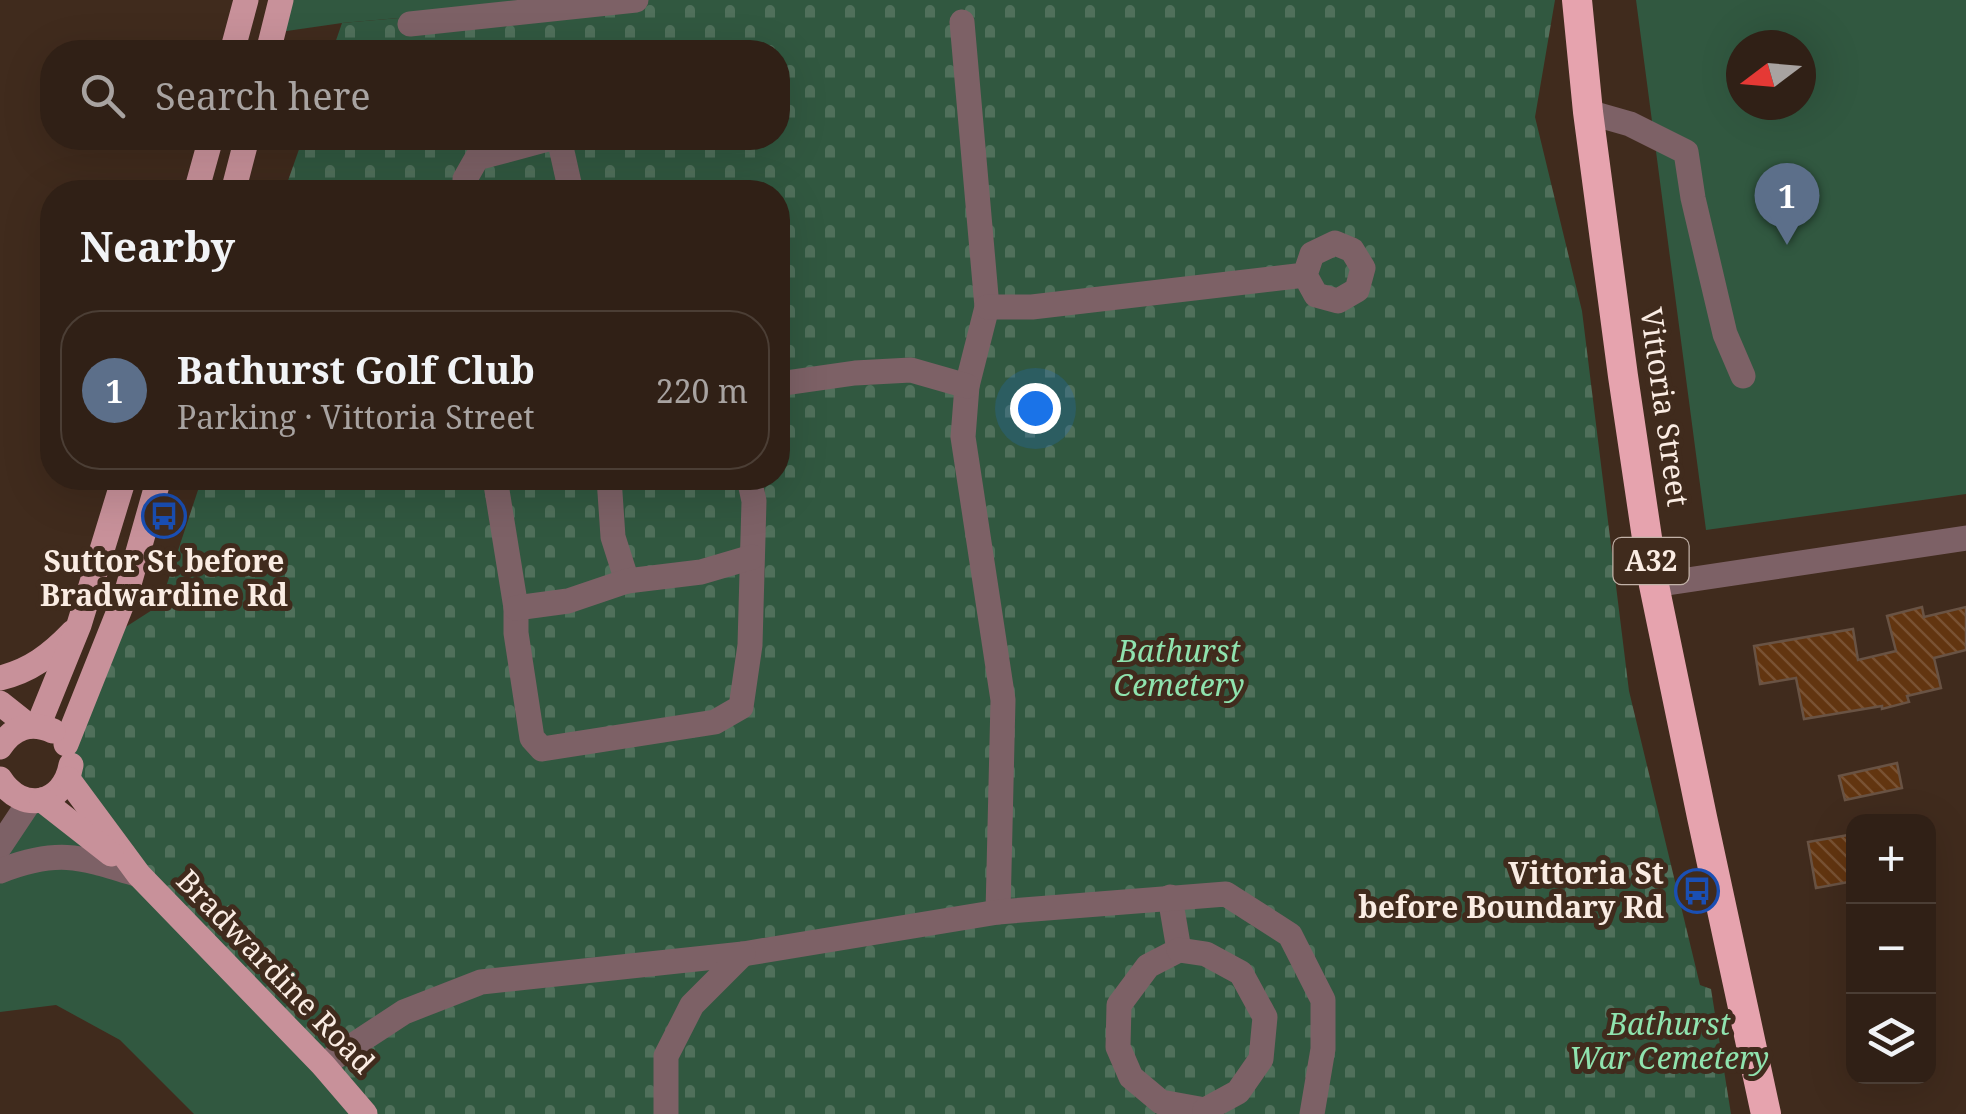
<!DOCTYPE html>
<meta charset="utf-8">
<style>
:root{--surface:#302016;--page:#3c2d23;--text:#f1f3f6;--muted:#a8a3a1;--line:#4b3e35;--accent:#b6acf8}
body{margin:0;font-family:"Noto Serif",serif;background:var(--page);color:var(--text)}
.controls{position:absolute;right:30px;bottom:30px;display:grid;overflow:hidden;border-radius:20px;box-shadow:0 10px 40px #0002}
.controls button{width:90px;height:90px;display:grid;place-items:center;padding:0;border:0;border-bottom:2px solid var(--line);background:var(--surface);color:var(--text);font:50px sans-serif}
.compass{position:absolute;left:1726px;top:30px;width:90px;height:90px;border-radius:50%;background:var(--surface);box-shadow:0 10px 40px #0002;rotate:254deg}
.you{position:absolute;left:1035px;top:408px;width:35px;height:35px;margin:-25px;border:8px solid #fff;border-radius:50%;background:#1a73e8;box-shadow:0 0 0 15px #1a73e833}
.badge{display:grid;place-items:center;width:65px;height:65px;border-radius:50%;background:var(--accent);color:#fff;font-size:32px;font-weight:700}
.pin{position:absolute;translate:-50% -82px;filter:drop-shadow(0 2px 5px #0008)}
.pin::after{content:'';position:absolute;top:52px;width:35px;height:30px;background:inherit;clip-path:polygon(0 0,100% 0,50% 100%)}
.list{margin:0;padding:0;list-style:none}
h2{display:flex;justify-content:space-between;align-items:center;height:130px;margin:0;padding:0 40px;font-size:42px}
h2 small{font-size:32px;font-weight:400;color:var(--muted)}
.list li{display:grid;grid-template-columns:65px 1fr auto;gap:30px;align-items:center;box-sizing:border-box;height:160px;margin:0 20px 20px;padding:0 20px;border:2px solid var(--line);border-radius:40px}
.list b{display:block;font-size:38px;white-space:nowrap}
.list p{margin:0;font-size:32px;white-space:nowrap;color:var(--muted)}
.list em{font-size:32px;font-style:normal;color:var(--muted)}
.icon{flex:none;width:55px;height:55px;fill:none;stroke:currentColor;stroke-width:2;stroke-linecap:round;stroke-linejoin:round}
.map{position:relative;flex:none;width:1966px;height:1114px;overflow:hidden}
.search{position:absolute;background:var(--surface);box-shadow:0 10px 40px #0002;left:40px;top:40px;width:750px;height:110px;display:flex;align-items:center;gap:25px;box-sizing:border-box;padding:0 35px;border-radius:40px;color:var(--muted);font-size:38px}
.panel{position:absolute;background:var(--surface);box-shadow:0 10px 40px #0002;left:40px;top:180px;width:750px;height:310px;border-radius:40px}
.map>svg:first-child{display:block}
.green{fill:#315840;fill-rule:evenodd}
.cemetery{fill:url(#cemetery-stones)}
.building{fill:url(#building-back-hatch);stroke:#695344;stroke-width:2.5}
.lines{fill:none;stroke-linecap:round;stroke-linejoin:round}
.minor{stroke:#7d6166;stroke-width:25}
.major{stroke:#c8919a;stroke-width:25}
.highway{stroke:#e6a3ae;stroke-width:30}
.labels{text-anchor:middle;stroke-width:10;stroke-linejoin:round;paint-order:stroke}
.shield{fill:#402b1d;stroke:#c2b2a8;stroke-width:2.5}
.shield-label{font-size:28px;font-weight:bold;fill:#faece3}
.street-label{font-size:30px;fill:#faece3;stroke:#402b1d}
.poi-label{font-size:30px;font-weight:bold;fill:#faece3;stroke:#402b1d}
.park-label{font-size:30px;font-style:italic;fill:#8fe3ae;stroke:#402b1d}
</style>
<div class="map">
<svg width="1966" height="1114" viewBox="0 0 1966 1114">
<defs>
<pattern id="cemetery-stones" width="16" height="16" patternUnits="userSpaceOnUse" patternTransform="scale(2.5)"><rect width="16" height="16" fill="#315840"/><path d="M2 7V4a2 2 0 0 1 4 0v3zM10 15v-3a2 2 0 0 1 4 0v3z" fill="#50705b"/></pattern>
<pattern id="building-back-hatch" width="6" height="6" patternUnits="userSpaceOnUse" patternTransform="scale(2.5)"><rect width="6" height="6" fill="#623510"/><path d="M-1 5l2 2M0 0l6 6M5-1l2 2" fill="none" stroke="#795233"/></pattern>
</defs>
<rect width="100%" height="100%" fill="#402b1d"/>
<g class="green">
<path d="M281,0h321l-260,23 -69,10z"/>
<path d="M1636,0h330v494l-260,36zM1741,45h60v60h-60z"/>
<path d="M30,801l109,74 226,239h-171l-74,-74 -64,-35 -56,7v-166z"/>
</g>
<path class="cemetery" d="M602,0h953l-20,117 47,194 47,380 71,294 11,4 20,125h-1366l-278,-307 -17,-53 40,-117 50,-32 42,-127h576v-286h-494l19,-54h475v-86h-446l10,-29z"/>
<g class="building">
<path d="M1922,607l2,10 42,-10v43l-32,8 7,30 -34,8 2,6 -27,7v-3l-78,13 -8,-41 -36,6 -6,-38 99,-17 5,31 38,-9 -9,-35z"/>
<path d="M1897,763l5,25 -57,12 -6,-24z"/>
<path d="M1854,834v47l-38,7 -8,-46z"/>
</g>
<g class="lines">
<g class="minor">
<path d="M962,22l25,285 -20,79 -4,51 40,263 -5,212"/>
<path d="M410,24l226,-24"/>
<path d="M1588,112l42,12 56,28 7,46 32,136 18,42"/>
<path d="M559,138l12,54"/>
<path d="M466,192l-1,-13 12,-21 75,-20"/>
<path d="M987,307h45l273,-32 7,-21 23,-11 17,7 11,18 -6,22 -19,11 -22,-6 -11,-20"/>
<path d="M778,384l77,-11 56,-3 56,16"/>
<path d="M495,478l21,130v25l16,105 10,11 173,-27 26,-15 9,-62 4,-144 -5,-23"/>
<path d="M609,478l4,59 14,44"/>
<path d="M1654,585l312,-47"/>
<path d="M516,608l52,-7 59,-20 74,-9 51,-15"/>
<path d="M0,846l30,-45"/>
<path d="M0,871c59,-23 81,-14 139,4"/>
<path d="M1170,897l9,53 -31,16 -29,39 -1,42 13,30 30,25 44,8"/>
<path d="M1179,950l27,4 35,19 24,44 -4,42 -23,33 -33,18v4"/>
<path d="M323,1065l81,-53 77,-30 262,-28 255,-42 228,-18 64,41 33,65v49l-11,65"/>
<path d="M666,1114v-58l26,-51 51,-51"/>
</g>
<g class="major">
<path d="M232,52l14,-52"/>
<path d="M268,52l13,-52"/>
<path d="M196,192l15,-54"/>
<path d="M233,192l14,-54"/>
<path d="M0,678c30,-7 51,-23 73,-46"/>
<path d="M0,703l29,23"/>
<path d="M38,726l41,-101 45,-147"/>
<path d="M66,744l61,-153 32,-113"/>
<path d="M0,747c13,-20 31,-26 53,-16"/>
<path d="M0,779c22,35 64,26 71,-14"/>
<path d="M68,779l71,96 184,190 42,49"/>
<path d="M42,800l69,54"/>
</g>
<path class="highway" d="M1577,0l11,112 35,264 31,209 48,232 64,297"/>
</g>
<defs>
<g id="bus-ring" transform="scale(2.25)"><circle r="9.5" fill="#402b1d" stroke="#1a4fb4" stroke-width="1.5"/><path d="M-5-6H5V4H4V6H2V4H-2V6H-4V4H-5ZM-3.5-4V0h7V-4ZM-3.5 1.2v1.5H-2V1.2ZM2 1.2v1.5H3.5V1.2Z" fill="#1a4fb4"/></g>
</defs>
<g fill-rule="evenodd">
<use href="#bus-ring" x="164" y="516"/>
<use href="#bus-ring" x="1697" y="891"/>
</g>
<g class="labels">
<rect class="shield" x="1613.5" y="538" width="75" height="46" rx="8"/>
<g class="shield-label">
<text x="1651" y="571">A32</text>
</g>
<g class="street-label">
<text transform="translate(1664 407) rotate(82)" y="10">Vittoria Street</text>
<text transform="translate(275 972) rotate(46)" y="10">Bradwardine Road</text>
</g>
<g class="poi-label">
<text x="164" y="572">Suttor St before<tspan x="164" dy="34">Bradwardine Rd</tspan></text>
<text x="1664" y="884" text-anchor="end">Vittoria St<tspan x="1664" dy="34">before Boundary Rd</tspan></text>
</g>
<g class="park-label">
<text x="1179" y="662">Bathurst<tspan x="1179" dy="34">Cemetery</tspan></text>
<text x="1669" y="1035">Bathurst<tspan x="1669" dy="34">War Cemetery</tspan></text>
</g>
</g>
</svg>
<div class="controls">
<button>+</button>
<button>−</button>
<button><svg class="icon" aria-label="layers" viewBox="0 0 24 24"><path d="M12 4l9 5-9 5-9-5zM3 14l9 5 9-5"/></svg></button>
</div>
<svg class="compass" viewBox="-18 -18 36 36"><path d="M0-13l5 13h-10z" fill="#e53935"/><path d="M0 13l5-13h-10z" fill="#a8a3a1"/></svg>
<div class="you"></div>
<div class="pin badge" style="left:1787px;top:245px;background:#5c6f8a">1</div>
<div class="search"><svg class="icon" aria-label="search" viewBox="0 0 24 24"><circle cx="10" cy="10" r="6"/><path d="M15 15l6 6"/></svg>Search here</div>
<section class="panel">
<h2>Nearby<small></small></h2>
<ul class="list">
<li><span class="badge" style="background:#5c6f8a">1</span><div><b>Bathurst Golf Club</b><p>Parking · Vittoria Street</p></div><em>220 m</em></li>
</ul>
</section>
</div>
